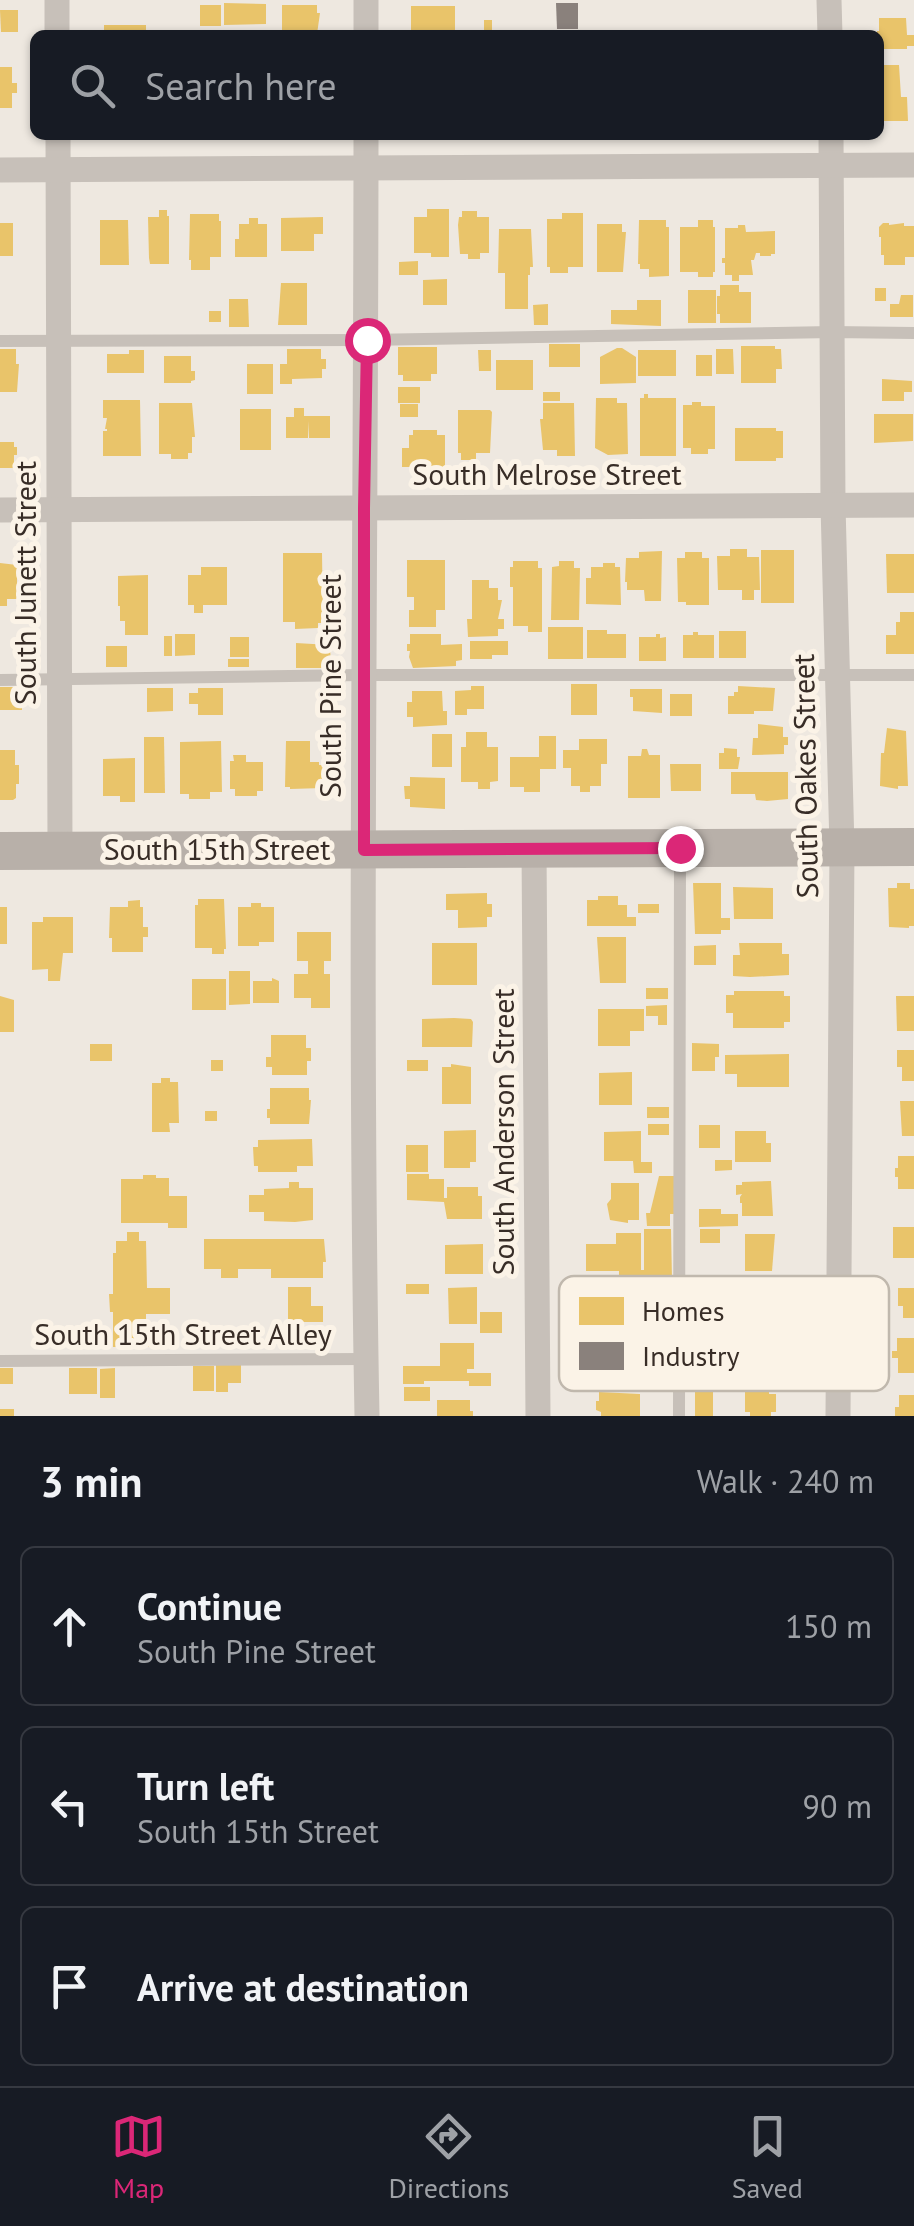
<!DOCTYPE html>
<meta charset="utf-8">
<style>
:root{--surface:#171b24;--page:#20242c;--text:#f1f3f6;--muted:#9ea1a6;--line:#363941;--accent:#db2777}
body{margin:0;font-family:"PT Sans",sans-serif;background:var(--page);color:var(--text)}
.stop{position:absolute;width:30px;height:30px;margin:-22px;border:8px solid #db2777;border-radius:50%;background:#fff}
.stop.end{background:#db2777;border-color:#fff;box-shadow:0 2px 10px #0008}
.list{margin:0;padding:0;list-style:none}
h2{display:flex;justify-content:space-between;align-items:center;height:130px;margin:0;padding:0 40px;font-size:42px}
h2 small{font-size:32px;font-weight:400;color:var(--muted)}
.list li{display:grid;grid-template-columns:65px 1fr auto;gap:30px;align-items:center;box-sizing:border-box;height:160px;margin:0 20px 20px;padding:0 20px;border:2px solid var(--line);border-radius:15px}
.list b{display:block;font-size:38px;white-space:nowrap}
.list p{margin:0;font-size:32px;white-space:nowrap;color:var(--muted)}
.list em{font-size:32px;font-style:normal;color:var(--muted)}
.icon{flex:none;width:55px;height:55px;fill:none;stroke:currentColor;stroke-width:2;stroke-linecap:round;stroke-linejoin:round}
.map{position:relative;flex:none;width:914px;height:1416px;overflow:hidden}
.search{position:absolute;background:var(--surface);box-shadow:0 2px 8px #0004;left:30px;right:30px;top:30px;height:110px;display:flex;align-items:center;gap:25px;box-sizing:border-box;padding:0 35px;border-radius:15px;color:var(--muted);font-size:38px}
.sheet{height:670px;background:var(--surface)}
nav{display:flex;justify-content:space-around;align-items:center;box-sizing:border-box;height:140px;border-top:2px solid var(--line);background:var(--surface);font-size:28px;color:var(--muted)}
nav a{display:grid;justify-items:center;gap:5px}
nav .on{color:var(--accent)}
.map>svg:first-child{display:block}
.homes{fill:#e9c46a}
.industry{fill:#8a817c}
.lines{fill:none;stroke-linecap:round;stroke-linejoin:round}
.lane{stroke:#c7c0b9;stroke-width:12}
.street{stroke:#c7c0b9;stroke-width:25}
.secondary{stroke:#b8b0a9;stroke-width:38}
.route{stroke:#db2777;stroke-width:12}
.labels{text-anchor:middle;stroke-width:10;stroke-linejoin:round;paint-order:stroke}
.street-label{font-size:30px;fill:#382d27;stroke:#fbf3e7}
.key{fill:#fbf3e7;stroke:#c0b8ad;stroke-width:2.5}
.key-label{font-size:28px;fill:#382d27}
</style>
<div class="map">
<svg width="914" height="1416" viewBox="0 0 914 1416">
<rect width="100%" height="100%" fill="#eee8e0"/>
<g class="homes">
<path d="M224,3l42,1v20l-42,1z"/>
<rect x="200" y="5" width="21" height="21"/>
<path d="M282,5h35v8h3l-3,21h-35z"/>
<rect x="411" y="6" width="44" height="29"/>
<path d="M0,10h18v22h-17z"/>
<path d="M879,18h27l1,17h7v11h-7v3h-28v-14h-2v-4h2z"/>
<rect x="484" y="20" width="8" height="15"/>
<rect x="104" y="25" width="42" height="10"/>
<path d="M879,65h20l2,32h6l1,24h-26v-3h-3z"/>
<path d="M0,67h12v16h5v10h-5v15h-12z"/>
<path d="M427,209h22v48h-18v-4h-17v-36h13z"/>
<path d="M159,210h8v6h2v48h-19l-1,-6 -1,-41h11z"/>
<path d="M462,211h15v6h12v36h-9v6h-12v-5h-8l-2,-29 1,-8h3z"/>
<path d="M562,213h21v54h-15v6h-18v-6h-3v-48h15z"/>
<path d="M190,214h29v7h2v36h-11v13h-19v-10h-2z"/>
<path d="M323,217v17h-9v17h-33v-33z"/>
<path d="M249,218h9v6h9v33h-32v-18h4v-15h10z"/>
<path d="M100,220h28l1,45h-29z"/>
<path d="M639,220h27v7h3v49l-20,1v-8h-9v-5h-2z"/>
<path d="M698,220h15v7h2v45h-2v5h-15v-5h-18v-45h18z"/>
<rect x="0" y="223" width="13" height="33"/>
<path d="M883,223h6v2l15,-2v3h10v31h-9v8h-21v-10h-3v-18h-2v-10z"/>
<path d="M597,224h25v8h4l-3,40h-26z"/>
<path d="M738,225h7l1,7 29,-1v23h-4v2h-11v-3h-4l-2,7h-3l2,15h-14v6h-7v-6h-7v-12h-3v-5h3v-30h13z"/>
<path d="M499,229h32l2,38h-3v8h-2v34h-23v-36h-7z"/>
<path d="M418,261v14h-19v-13z"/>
<path d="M447,279v26h-24v-25z"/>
<path d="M281,283h26v42h-29z"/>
<path d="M720,285h19v7h12v31h-31v-9h-3v-18h3z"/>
<rect x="875" y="288" width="11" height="13"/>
<rect x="688" y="290" width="28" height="33"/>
<path d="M901,295h12v22h-23v-13h9z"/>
<path d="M229,299h19l1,28h-20z"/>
<path d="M637,300h24v26l-50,-2v-14h26z"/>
<path d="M548,304v21h-14l-1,-20z"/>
<rect x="209" y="311" width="12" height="11"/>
<rect x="549" y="344" width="31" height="23"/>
<path d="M741,346h34v3h6l1,20h-6v14h-35z"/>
<path d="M398,347h39v27h-6v7h-28v-6h-5z"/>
<path d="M617,348h5l14,9v26l-36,1v-27z"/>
<path d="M0,349h16v15h3l-2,28h-17z"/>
<path d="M287,349h34v10h5v10h-4v9l-30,1v5h-12v-20h7z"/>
<path d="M716,349h17l1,25h-18z"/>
<path d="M129,350h15v23h-37v-19h22z"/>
<path d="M478,350h13v21h-12z"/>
<rect x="638" y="350" width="38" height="26"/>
<rect x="696" y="355" width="16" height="21"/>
<path d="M164,356h27v15h4v9l-4,1v2h-27z"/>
<rect x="496" y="360" width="37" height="30"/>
<rect x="247" y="364" width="26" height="30"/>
<path d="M882,379l30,2v11h-8v9h-22z"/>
<rect x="398" y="387" width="22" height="16"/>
<rect x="543" y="392" width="17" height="9"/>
<path d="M644,394h4v4h28v58h-36v-58h4z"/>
<path d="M596,398h21v5h10l1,51 -20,1 -13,-7z"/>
<path d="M103,400h37l1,56h-38v-25h4v-2h-2l2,-11h-4z"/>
<path d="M692,402h9v4h14v43h-7v5h-17v-6h-8v-43h9z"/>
<path d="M159,403h33l3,34h-3v16h-4v6h-17v-5h-12z"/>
<path d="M543,403h31l1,53h-18v-6h-14l-3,-31h3z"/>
<rect x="400" y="404" width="18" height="13"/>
<path d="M294,408h10v8h26v22h-21v-17l-1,17h-22v-21h8z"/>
<rect x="240" y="409" width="31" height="41"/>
<path d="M458,410h32l2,2 -2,41h-14v7h-15v-7h-3z"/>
<path d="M874,414h39v27l-39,2z"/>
<path d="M735,428h41v3h7v27h-7v3h-41z"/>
<path d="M413,430h24v5h8v32h-43v-19h7v-13h4z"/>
<path d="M0,442h14v5h3v8h-3v13h-14z"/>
<path d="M730,549h17v8h12l1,33h-6v10h-12v-10h-24l-1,-34h13z"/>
<rect x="761" y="550" width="33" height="53"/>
<path d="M662,551l-1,50h-16l-1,-11h-17v-8h-2l1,-24h13v-6z"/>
<path d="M685,552h17v6h7v47h-23v-3h-8l-1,-44h8z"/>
<path d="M283,553h39l1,70h-5v5l-23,1v-7h-12z"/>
<path d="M886,554h28v39h-27z"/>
<path d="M407,560h38v50h-9v17h-27v-17h5v-13h-7z"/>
<path d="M513,561h25v7h4v64h-14v-6h-15v-39h-3v-20h3z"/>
<path d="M559,561h15v7h6l-1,52h-28l1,-53 7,-1z"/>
<path d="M0,563l17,2v34h-10v7h-7z"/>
<path d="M603,563h12v4h5l1,38 -35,-1v-26h5v-11h12z"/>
<path d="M201,567h26v38h-24v8h-9v-8h-6v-30h13z"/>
<path d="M148,575v60h-23v-14h-5v-15h-2v-30z"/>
<path d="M472,580h17v8h9v12h4l-4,19h6v10h-6v7l-30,1 -1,-18h5z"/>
<path d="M900,612h14v42h-28v-19h10v-13h4z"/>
<rect x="548" y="627" width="35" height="32"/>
<path d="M587,630h20v4h19v24h-39z"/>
<rect x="719" y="631" width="27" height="27"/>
<path d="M693,632h5v3h16v23h-31v-23h10z"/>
<path d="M175,634h20v21l-20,1z"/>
<path d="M410,634h31v11l21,-1v16l-6,1v5l-43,2 -4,-11 1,-6h-3v-7h3z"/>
<path d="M656,634h4v4l6,-1v24h-27v-24h17z"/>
<rect x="164" y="636" width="8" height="20"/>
<rect x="230" y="637" width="19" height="20"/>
<path d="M470,641h38v14h-16v4h-22z"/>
<path d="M296,643l34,2 1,23h-35z"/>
<rect x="106" y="646" width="21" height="21"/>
<rect x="228" y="659" width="21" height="8"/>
<rect x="571" y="684" width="26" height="31"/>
<path d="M471,686h13v23h-17v6h-12v-24l16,-1z"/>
<path d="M738,686l37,2 -2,23h-19v3h-26v-18h6v-4h4z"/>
<rect x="0" y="687" width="22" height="23"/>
<path d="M147,688h26v23l-26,1z"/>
<path d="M198,688h25v27h-25v-11h-9v-11h9z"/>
<path d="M630,689h32v24l-29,-2v-14h-3z"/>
<path d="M412,691h30l1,20h4v14l-34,2v-10h-6v-15h5z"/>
<rect x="670" y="694" width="22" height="22"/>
<path d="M758,724l25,3v10h5v8h-4v9l-32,1 1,-17h5z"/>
<path d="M887,728l19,3 2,55h-10v3l-18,-3 1,-33h3z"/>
<path d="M466,732h21v15h11v34l-8,1v7h-12v-7h-17v-35h5z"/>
<rect x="432" y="734" width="20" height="33"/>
<path d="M539,736h17v33h-16v23h-16v-5h-14v-30h29z"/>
<path d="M144,737h20l1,56h-21z"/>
<path d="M579,739h28v25h-6v22h-11v6h-10v-6h-9v-18h-8v-18h16z"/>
<path d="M221,741l1,51h-12v7h-21v-5h-9v-52z"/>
<path d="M286,741h24v21h9v3h4v23l-33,1v-2h-5z"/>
<path d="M724,748l13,1v8h3l-2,12h-19v-16h5z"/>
<path d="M642,749h5l2,6h11v43h-32v-42h13z"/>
<path d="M0,750h15v15h4v19h-3v14l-3,2h-13z"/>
<path d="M233,755h13v7h17v29h-6v5h-22v-7h-5v-28h4z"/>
<path d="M135,758v44h-15v-6h-17v-37z"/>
<path d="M670,764h31v27h-30z"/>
<path d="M731,772h57v27l-21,2 -11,-1 -1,-6h-24z"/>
<path d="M410,777l35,1v31l-35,-2v-8h-5l-1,-13h6z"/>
<path d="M693,883h28v35h9v12h-9v4h-26z"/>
<path d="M897,883h13v6h4v37h-5v2l-20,-1 -1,-39h9z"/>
<path d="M733,887l40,1v31h-39z"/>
<path d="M487,893v11h5v13h-5v10l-29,1v-18h-12v-16z"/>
<path d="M598,896h20v9h9v12h9v9h-49v-26h11z"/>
<path d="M198,899h26l2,50h-2v5h-12v-6h-17v-43h3z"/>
<path d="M140,900v7h3v20h5v10h-5v15h-31v-14h-3l1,-31h18v-6z"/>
<path d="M251,903h10v4h13v35h-15v4h-21v-39h13z"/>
<rect x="638" y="904" width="21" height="9"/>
<rect x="0" y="907" width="7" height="37"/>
<path d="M43,917h30v36h-10l-3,28h-12v-12l-16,1v-48h11z"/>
<path d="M297,932h34v29h-7v13h6v34h-19v-10h-17v-24h14v-13h-11z"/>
<path d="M597,937h29v46h-26z"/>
<rect x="432" y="943" width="45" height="42"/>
<path d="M739,943h43v11h7v21l-39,2 -17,-1v-21h7z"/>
<path d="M716,945v20h-22v-19z"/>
<path d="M229,971h21v33l-21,1z"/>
<path d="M272,978l7,3v22h-26v-22h19z"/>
<rect x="192" y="979" width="34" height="31"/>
<rect x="646" y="988" width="22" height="11"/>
<path d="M734,991h50v5h6v26h-6v6h-51v-15h-7v-18h8z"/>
<path d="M0,996l14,4v32h-14z"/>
<path d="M896,996h18v35h-17z"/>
<path d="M667,1005v20h-9v-9h-12v-10z"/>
<path d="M598,1009h46v22h-14v15h-32z"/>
<path d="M454,1018l17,1 2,3 -1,25h-50v-28z"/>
<path d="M271,1035h35v13h5v13h-4v14h-35v-8h-6v-10h5z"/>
<path d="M692,1043l27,1v13h-4v14h-23z"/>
<rect x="90" y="1044" width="22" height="17"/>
<path d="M897,1050h17v31h-12v-14h-5z"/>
<path d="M789,1054v33h-52v-13h-12v-19z"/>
<rect x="211" y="1060" width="12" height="11"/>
<rect x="407" y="1060" width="21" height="11"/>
<path d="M451,1064l20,3v37h-29v-37h9z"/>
<path d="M632,1072v33h-33v-32z"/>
<path d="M161,1078h9v4h8l1,41h-10l1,9h-18v-49h9z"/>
<path d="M270,1088h39v12h2l-2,24h-39v-6h-3v-9h3z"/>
<path d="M900,1101h14v35h-12z"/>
<rect x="647" y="1107" width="22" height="11"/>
<rect x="205" y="1111" width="12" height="10"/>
<rect x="648" y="1124" width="21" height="11"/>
<rect x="699" y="1125" width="21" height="23"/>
<path d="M476,1130v32h-6v6h-26v-37z"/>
<path d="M641,1131v31h11v11h-18l-1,-12h-29v-29z"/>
<path d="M735,1131h31v12h5v19h-36z"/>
<path d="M312,1139l1,27h-16v6h-39v-6h-4l-1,-19h5v-7z"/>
<rect x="406" y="1145" width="22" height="27"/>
<path d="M898,1156h16v33h-16v-12h-3v-9h3z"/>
<path d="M715,1160h17v10l-17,1z"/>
<path d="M407,1174h22v5h15v19h3v-11h31v9h4v23h-35l-3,-17 -37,-2z"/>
<path d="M143,1175h13v3h13v18h18v32h-19v-5h-47v-44h22z"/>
<path d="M659,1176h15l1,38h-5v12h-23l-1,-13h4z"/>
<path d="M771,1181l2,35h-31v-13h-2v-6l2,-3 -6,1v-10h6v-3z"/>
<path d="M289,1182h10v6h14v32l-18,2 -31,-1v-9h-15v-17h15v-6l25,-1z"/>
<path d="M611,1183h28v37h-11v3l-18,-3 -3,-16 4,-5z"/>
<path d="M699,1209h22v5h17v12l-39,1z"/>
<rect x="893" y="1227" width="21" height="31"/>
<path d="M644,1229h27l1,51 -53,1v-10h-33v-27h30v-11h25v37h3z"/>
<rect x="700" y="1229" width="20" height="14"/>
<path d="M127,1232h12v9h7l1,47h23v26h-24v18h6v15h-39v-35h-3l-1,-18h4v-41h3v-12h11z"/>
<path d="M745,1234h30l-3,37h-27z"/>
<path d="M204,1239h120l2,23h-3v16h-52v-9h-33v9h-17v-9h-17z"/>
<path d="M483,1244v30h-38v-29z"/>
<rect x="406" y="1284" width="23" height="10"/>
<path d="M288,1287h23v19h12v16h-35z"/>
<path d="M477,1287v37h-28l-1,-36z"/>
<path d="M898,1288h16v30h-11v-12h-5z"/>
<rect x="480" y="1312" width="22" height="21"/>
<path d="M897,1338h17v35h-16v-15h-6v-7h5z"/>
<path d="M440,1343h34v26h-7v4h24v13h-22v-5h-45v3h-21v-18h37z"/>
<path d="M216,1365h25v18h-13v9h-12z"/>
<rect x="193" y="1366" width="21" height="25"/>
<rect x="0" y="1368" width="13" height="16"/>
<rect x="69" y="1368" width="28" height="26"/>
<path d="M115,1368v30h-15v-29z"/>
<rect x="404" y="1387" width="26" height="14"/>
<path d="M745,1390h24v4h7v18h-5v4h-21v-4h-5z"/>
<rect x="695" y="1391" width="18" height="25"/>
<path d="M599,1392l41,2v22h-39v-4l-5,-2v-9h3z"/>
<path d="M899,1395h15v21h-19v-9h4z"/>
<path d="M437,1400h33v11h3v5h-36z"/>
<rect x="0" y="1409" width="14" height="7"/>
</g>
<path class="industry" d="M556,3h22v26h-21z"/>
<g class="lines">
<g class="lane">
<path d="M0,341l367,-1 465,-8 82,1"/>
<path d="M0,680l362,-5h552"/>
<path d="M0,1361l366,-2"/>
<path d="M679,1416l1,-566"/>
</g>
<g class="street">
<path d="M57,0v35"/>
<path d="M366,0v35"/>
<path d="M829,0l1,35"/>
<path d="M58,135l2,715"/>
<path d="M366,135c0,427 -7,854 1,1281"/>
<path d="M831,135l2,370 9,342 -4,569"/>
<path d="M0,170l914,-5"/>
<path d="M0,510l914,-5"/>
<path d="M534,848l4,568"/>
</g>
<path class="secondary" d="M0,851l914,-4"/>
</g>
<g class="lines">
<path class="route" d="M367,340l-3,168v342l316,-2"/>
</g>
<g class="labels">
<g class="street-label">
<text x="547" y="485">South Melrose Street</text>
<text transform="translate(26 583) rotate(-90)" y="10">South Junett Street</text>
<text transform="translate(331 686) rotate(-90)" y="10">South Pine Street</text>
<text transform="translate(806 776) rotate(-91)" y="10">South Oakes Street</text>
<text x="217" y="860">South 15th Street</text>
<text transform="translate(504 1132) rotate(-90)" y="10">South Anderson Street</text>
<text x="183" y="1345">South 15th Street Alley</text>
</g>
</g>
<rect x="559" y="1276" width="330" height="115" rx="15" class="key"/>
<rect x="579" y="1297" width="45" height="28" fill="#e9c46a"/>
<rect x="579" y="1342" width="45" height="28" fill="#8a817c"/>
<g class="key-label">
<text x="642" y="1321">Homes</text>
<text x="642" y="1366">Industry</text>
</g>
</svg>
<div class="stop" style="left:367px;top:340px"></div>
<div class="stop end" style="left:680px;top:848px"></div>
<div class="search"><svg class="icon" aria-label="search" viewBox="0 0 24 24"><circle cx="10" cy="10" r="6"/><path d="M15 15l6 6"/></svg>Search here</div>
</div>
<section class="sheet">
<h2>3 min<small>Walk · 240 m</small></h2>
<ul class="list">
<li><svg class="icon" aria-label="ahead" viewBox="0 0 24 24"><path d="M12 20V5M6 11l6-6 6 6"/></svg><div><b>Continue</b><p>South Pine Street</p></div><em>150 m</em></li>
<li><svg class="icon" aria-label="left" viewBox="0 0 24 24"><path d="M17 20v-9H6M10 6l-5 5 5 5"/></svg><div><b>Turn left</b><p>South 15th Street</p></div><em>90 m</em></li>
<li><svg class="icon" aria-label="arrive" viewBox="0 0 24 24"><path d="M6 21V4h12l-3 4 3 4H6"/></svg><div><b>Arrive at destination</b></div></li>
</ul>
</section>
<nav>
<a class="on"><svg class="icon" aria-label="map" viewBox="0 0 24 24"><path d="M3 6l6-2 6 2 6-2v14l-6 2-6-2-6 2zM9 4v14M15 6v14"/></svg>Map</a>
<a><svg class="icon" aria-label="directions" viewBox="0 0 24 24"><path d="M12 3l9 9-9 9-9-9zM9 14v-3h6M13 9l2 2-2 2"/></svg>Directions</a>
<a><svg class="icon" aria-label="saved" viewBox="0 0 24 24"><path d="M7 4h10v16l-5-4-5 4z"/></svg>Saved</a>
</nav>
